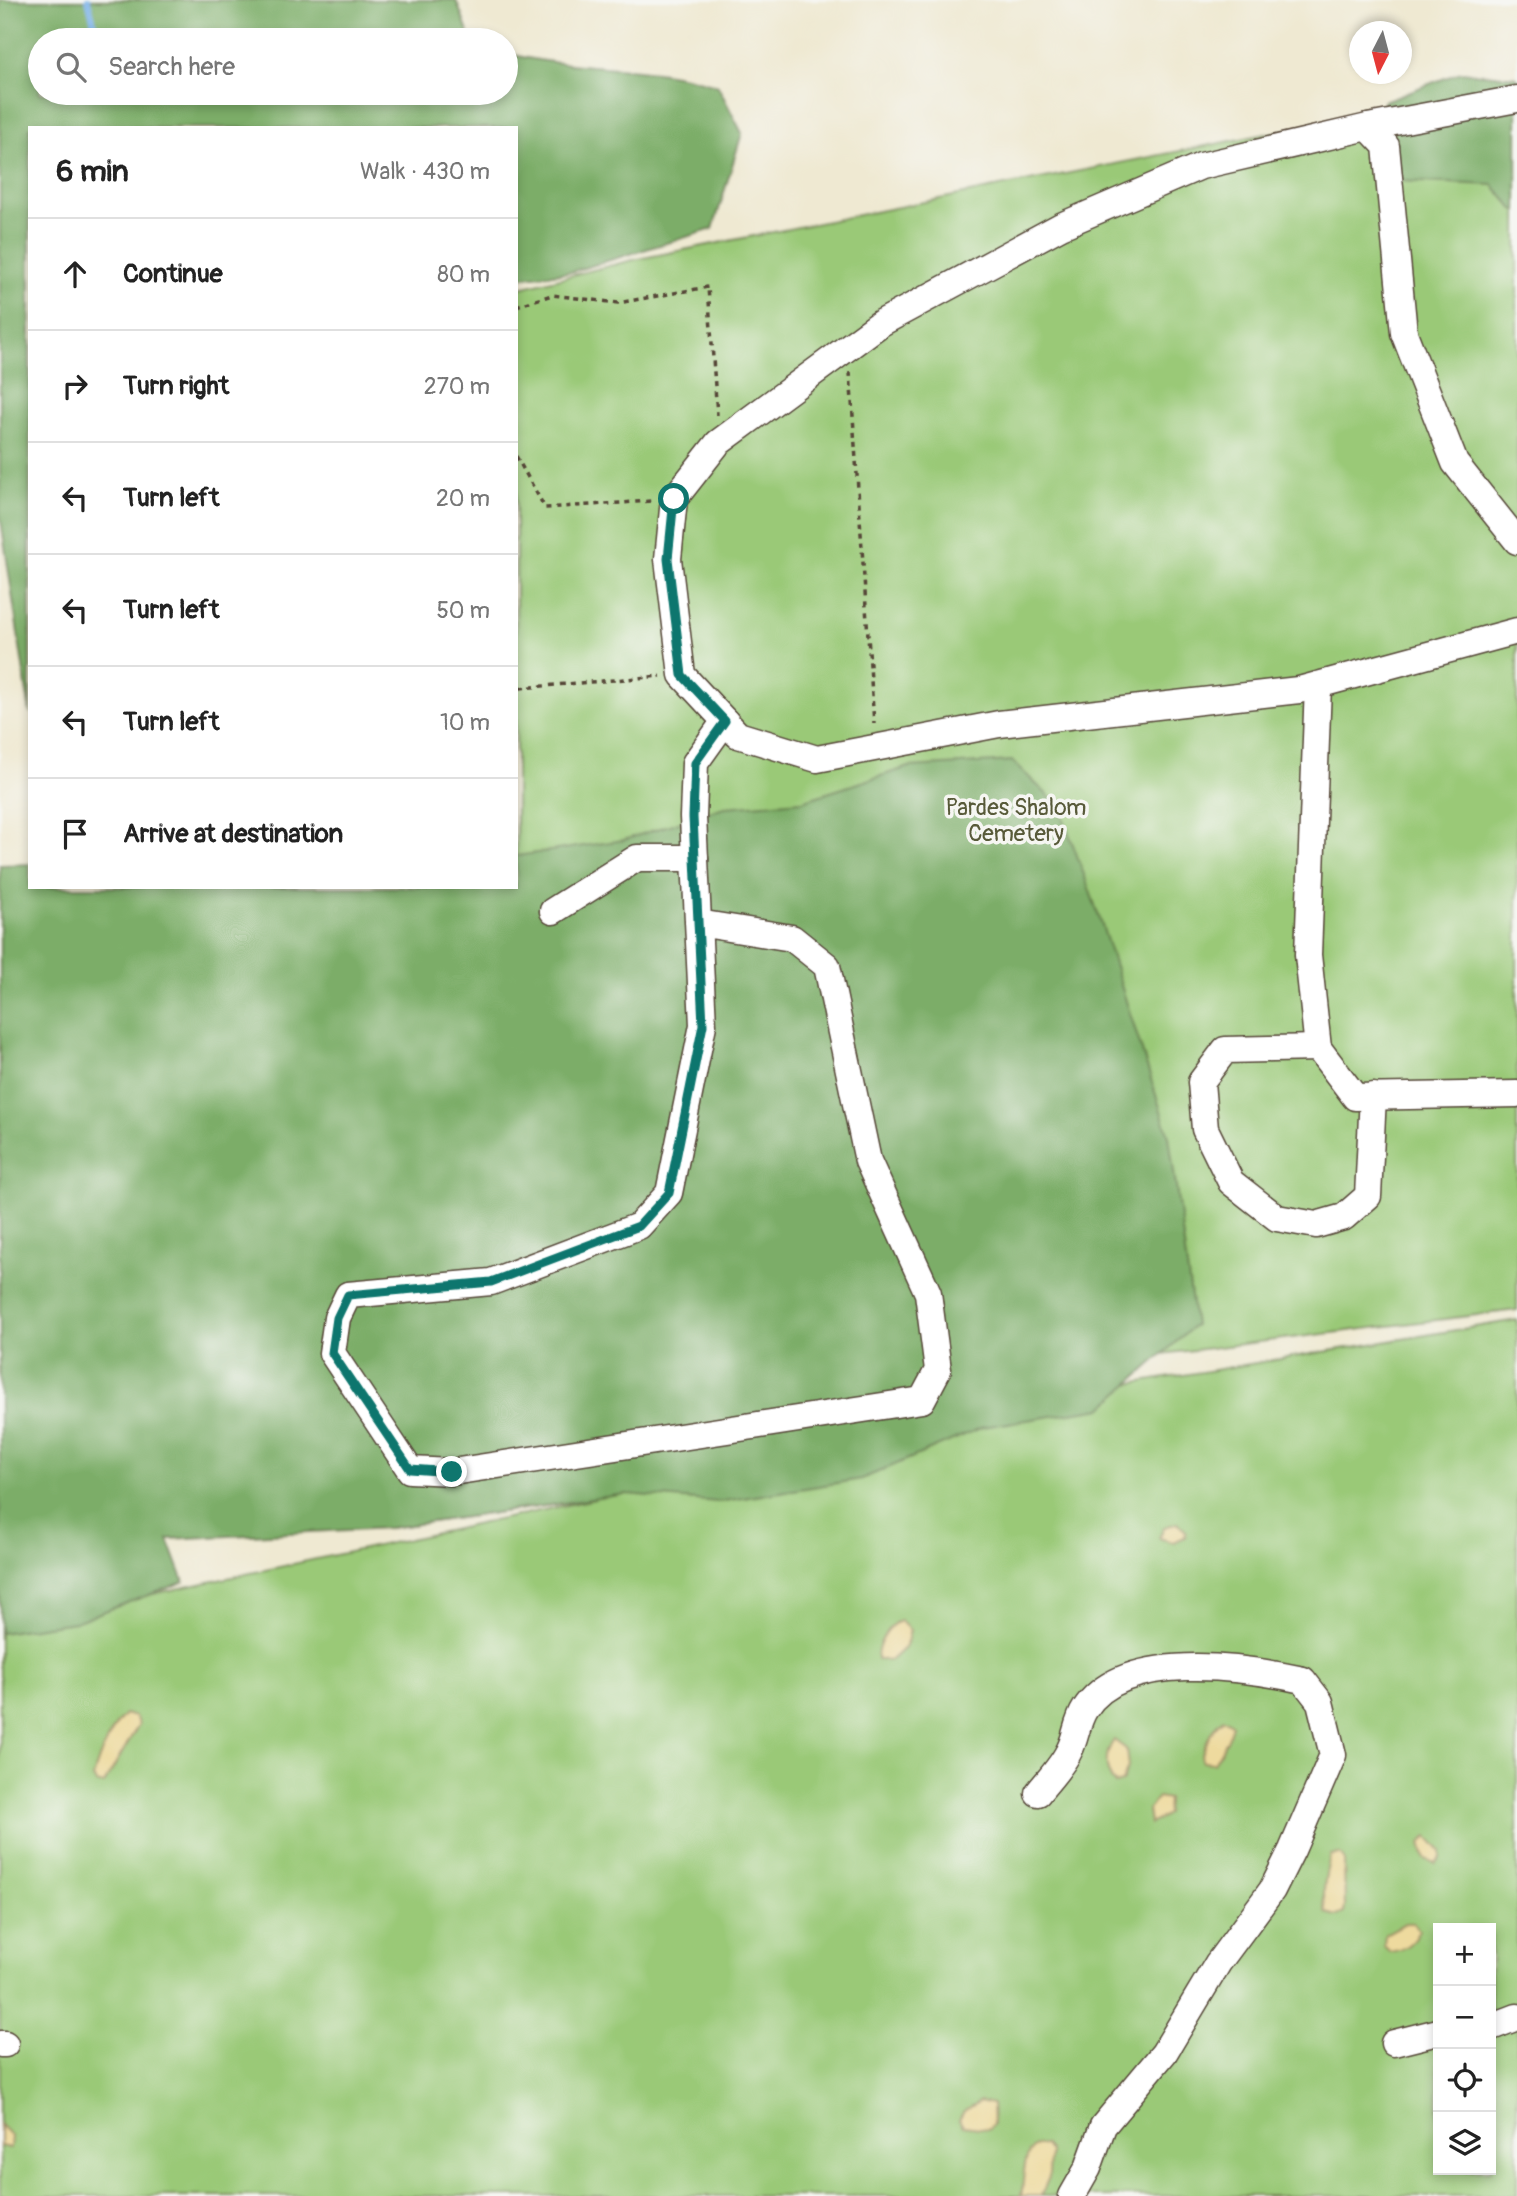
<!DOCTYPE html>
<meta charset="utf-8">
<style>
:root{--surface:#fff;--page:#f2f2f2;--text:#222;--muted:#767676;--line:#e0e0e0}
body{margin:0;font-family:Pangolin,sans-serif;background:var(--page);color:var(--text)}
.controls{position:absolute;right:21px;bottom:21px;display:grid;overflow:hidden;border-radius:0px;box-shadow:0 4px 10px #0003}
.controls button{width:63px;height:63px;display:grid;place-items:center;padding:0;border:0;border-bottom:2px solid var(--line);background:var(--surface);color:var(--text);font:35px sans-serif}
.compass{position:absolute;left:1349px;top:21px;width:63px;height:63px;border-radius:50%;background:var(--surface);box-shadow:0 4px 10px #0003;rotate:186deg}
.stop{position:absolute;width:21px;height:21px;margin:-16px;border:5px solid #0f766e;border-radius:50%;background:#fff}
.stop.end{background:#0f766e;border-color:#fff;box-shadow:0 2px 7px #0008}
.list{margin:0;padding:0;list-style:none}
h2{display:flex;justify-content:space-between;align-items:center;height:91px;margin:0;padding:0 28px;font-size:30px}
h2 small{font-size:23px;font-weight:400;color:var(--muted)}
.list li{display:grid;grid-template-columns:46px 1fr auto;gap:21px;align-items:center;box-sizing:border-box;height:112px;padding:0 28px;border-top:2px solid var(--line)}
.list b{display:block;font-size:26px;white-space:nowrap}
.list em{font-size:23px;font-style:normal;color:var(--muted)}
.icon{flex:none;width:38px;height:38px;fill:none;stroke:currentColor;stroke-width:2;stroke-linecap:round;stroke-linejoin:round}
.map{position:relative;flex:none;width:1517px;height:2196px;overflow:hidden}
.search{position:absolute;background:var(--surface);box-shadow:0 4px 10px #0003;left:28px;top:28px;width:490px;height:77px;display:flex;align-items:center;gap:18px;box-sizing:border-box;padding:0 24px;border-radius:38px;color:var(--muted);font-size:26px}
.panel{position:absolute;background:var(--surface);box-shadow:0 4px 10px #0003;left:28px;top:126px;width:490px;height:763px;border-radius:0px}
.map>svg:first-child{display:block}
.green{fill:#9ac977;stroke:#6a7a4a;stroke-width:2;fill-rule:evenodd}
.forest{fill:#7bad68;stroke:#5b6c43;stroke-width:2}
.sand{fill:#eeda9e;stroke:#94825e;stroke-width:2}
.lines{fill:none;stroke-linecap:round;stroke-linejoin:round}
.stream{stroke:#79b1e9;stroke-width:6}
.minor-casing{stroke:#564739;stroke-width:29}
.path{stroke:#564739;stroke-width:3.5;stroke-dasharray:5 5;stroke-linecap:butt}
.minor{stroke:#fff;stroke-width:26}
.route{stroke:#0f766e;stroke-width:9}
.labels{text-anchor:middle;stroke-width:7;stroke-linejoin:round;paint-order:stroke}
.park-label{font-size:23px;fill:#585a39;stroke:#f6f6f2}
</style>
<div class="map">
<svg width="1517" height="2196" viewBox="0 0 1517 2196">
<rect width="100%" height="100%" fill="#f6f6f2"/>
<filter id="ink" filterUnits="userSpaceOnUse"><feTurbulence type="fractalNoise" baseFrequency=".0143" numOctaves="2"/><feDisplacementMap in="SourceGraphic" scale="14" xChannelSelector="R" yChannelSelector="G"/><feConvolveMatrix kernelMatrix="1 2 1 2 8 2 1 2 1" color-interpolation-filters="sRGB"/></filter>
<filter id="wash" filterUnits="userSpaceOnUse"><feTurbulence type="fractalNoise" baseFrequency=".00686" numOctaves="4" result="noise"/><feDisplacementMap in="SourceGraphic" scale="28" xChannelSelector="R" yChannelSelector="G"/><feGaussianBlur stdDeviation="1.57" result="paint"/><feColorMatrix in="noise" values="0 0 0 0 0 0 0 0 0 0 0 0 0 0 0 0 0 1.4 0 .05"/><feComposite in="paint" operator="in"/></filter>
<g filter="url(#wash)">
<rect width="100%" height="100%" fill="#efe9d2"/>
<path class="green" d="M1517,84v1226l-355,44 -33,30 388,-64v876h-1517v-569l595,-128 -206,29 127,-641v-598l117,-29zM1438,1928h53v242h-53z"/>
<g class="forest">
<path d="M0,0h456l15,40h-431v53h466v-40c69,19 145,9 212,33l24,47 -29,96 -142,43 -55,6v-150h-486v585l-30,-199z"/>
<path d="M1461,72l56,5v136l-24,-28 -97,-4 -17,-22 5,-58z"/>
<path d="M1012,761l47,45 41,113 69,217 26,189 -93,83 -119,19 -121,52 -144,23 -92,-8 -237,34 -221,11 16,43 -109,40 -75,11v-768l30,-1v23h486v-31l108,-16 100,-33 78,-6 107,-34z"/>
</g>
<g class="sand">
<path d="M1178,1523l8,8 -1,6 -12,5 -14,-4 5,-11z"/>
<path d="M900,1621l10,9 -4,16 -15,14h-14c-1,-12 10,-36 23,-39z"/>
<path d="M125,1714l10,3 4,7 -35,60h-6l-5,-6c6,-23 16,-47 32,-64z"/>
<path d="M1224,1719l8,6 -4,14 -14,24 -11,-1 -2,-5c4,-12 12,-32 23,-38z"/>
<path d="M1114,1740l12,9 2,18 -6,15 -7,2c-11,-13 -11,-30 -1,-44z"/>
<path d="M1158,1797l10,2 -1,15 -17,10 -2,-14z"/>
<path d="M1428,1837l13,14v7l-5,5 -11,-4 -4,-16z"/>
<path d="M1340,1854l4,5 1,48 -1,6 -7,3 -11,-3c-4,-18 -1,-40 5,-58z"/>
<path d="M1405,1923h9l5,7c-5,13 -15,20 -29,22l-6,-6 1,-12z"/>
<path d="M980,2101l12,3 1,20 -5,5 -25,-3 -4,-6 5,-9z"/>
<path d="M0,2125l11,11 -1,12 -10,-2z"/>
<path d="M1036,2145h9l5,7 -1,25 -8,19h-20c4,-17 0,-40 15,-51z"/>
</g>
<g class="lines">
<g class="stream">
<path d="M88,0l8,31 12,9"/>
<path d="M146,40l29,-4 1,4"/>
</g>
</g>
</g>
<g filter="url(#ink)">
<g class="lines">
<g class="minor-casing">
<g id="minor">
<path d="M1368,127l149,-28"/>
<path d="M1517,541l-62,-78 -51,-130 -18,-187 -18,-19 -167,39 -140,60 -180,97 -163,120 -44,56 -6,60 14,116 56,60 79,24 182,-35 300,-34 218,-59"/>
<path d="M1318,685l-10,270 10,93 37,49 162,-3"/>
<path d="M553,911l84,-53h58"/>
<path d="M698,923l94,15 35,28 41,195 60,132 10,77 -16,30 -470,72 -42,-2 -78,-117 5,-35 11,-23 143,-13 148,-56 30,-33 34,-168 -10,-208 2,-54 30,-42"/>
<path d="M1318,1048l-93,2 -24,32 4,47 26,53 46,36 39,7 28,-8 24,-21 5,-100"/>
<path d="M1038,1793c11,-14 25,-28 32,-44 6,-12 7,-28 15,-40 38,-60 159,-42 218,-29l17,22 13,53 -41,95 -20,40 -54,73 -54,90 -61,73 -15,42 -16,28"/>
<path d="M1491,2027l26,-10"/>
<path d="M1394,2043l44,-11"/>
<path d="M0,2044h5"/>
</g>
</g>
<g class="path">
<path d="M516,306l36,-11 66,8 90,-16 9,128"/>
<path d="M850,372l24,352"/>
<path d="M516,456l29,52 106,-7"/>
<path d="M520,688l141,-12"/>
</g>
<use href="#minor" class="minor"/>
</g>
</g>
<g class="lines" filter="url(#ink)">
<path class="route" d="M452,1472l-42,-3 -78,-116 5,-35 11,-23 143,-13 148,-56 30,-33 34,-168 -10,-208 2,-54 30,-42 -43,-46 -14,-116 6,-60"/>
</g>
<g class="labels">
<g class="park-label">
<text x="1016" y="815">Pardes Shalom<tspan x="1016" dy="26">Cemetery</tspan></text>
</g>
</g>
</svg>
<div class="controls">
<button>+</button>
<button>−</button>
<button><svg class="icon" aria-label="locate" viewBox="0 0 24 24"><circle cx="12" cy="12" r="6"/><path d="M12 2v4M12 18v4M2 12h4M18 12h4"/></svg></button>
<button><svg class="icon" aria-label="layers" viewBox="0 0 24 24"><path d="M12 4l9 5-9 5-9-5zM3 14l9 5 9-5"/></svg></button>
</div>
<svg class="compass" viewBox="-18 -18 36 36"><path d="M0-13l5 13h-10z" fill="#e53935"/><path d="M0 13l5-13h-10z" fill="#767676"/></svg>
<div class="stop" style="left:674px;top:499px"></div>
<div class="stop end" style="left:452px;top:1472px"></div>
<div class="search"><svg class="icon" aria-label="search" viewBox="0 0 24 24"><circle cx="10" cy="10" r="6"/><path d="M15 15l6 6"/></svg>Search here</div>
<section class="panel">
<h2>6 min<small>Walk · 430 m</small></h2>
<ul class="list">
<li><svg class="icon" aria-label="ahead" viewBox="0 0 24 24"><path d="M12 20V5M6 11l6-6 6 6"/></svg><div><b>Continue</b></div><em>80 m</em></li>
<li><svg class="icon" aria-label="right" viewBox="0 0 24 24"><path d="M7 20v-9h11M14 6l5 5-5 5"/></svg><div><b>Turn right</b></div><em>270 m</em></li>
<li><svg class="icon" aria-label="left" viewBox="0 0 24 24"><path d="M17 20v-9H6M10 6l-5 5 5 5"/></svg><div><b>Turn left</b></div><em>20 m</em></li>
<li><svg class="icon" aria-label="left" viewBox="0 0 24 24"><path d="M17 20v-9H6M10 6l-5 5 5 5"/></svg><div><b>Turn left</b></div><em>50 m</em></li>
<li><svg class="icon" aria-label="left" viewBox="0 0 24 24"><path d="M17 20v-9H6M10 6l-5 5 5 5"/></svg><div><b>Turn left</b></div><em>10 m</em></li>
<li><svg class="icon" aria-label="arrive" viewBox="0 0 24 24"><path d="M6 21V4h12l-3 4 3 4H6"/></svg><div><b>Arrive at destination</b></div></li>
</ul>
</section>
</div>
